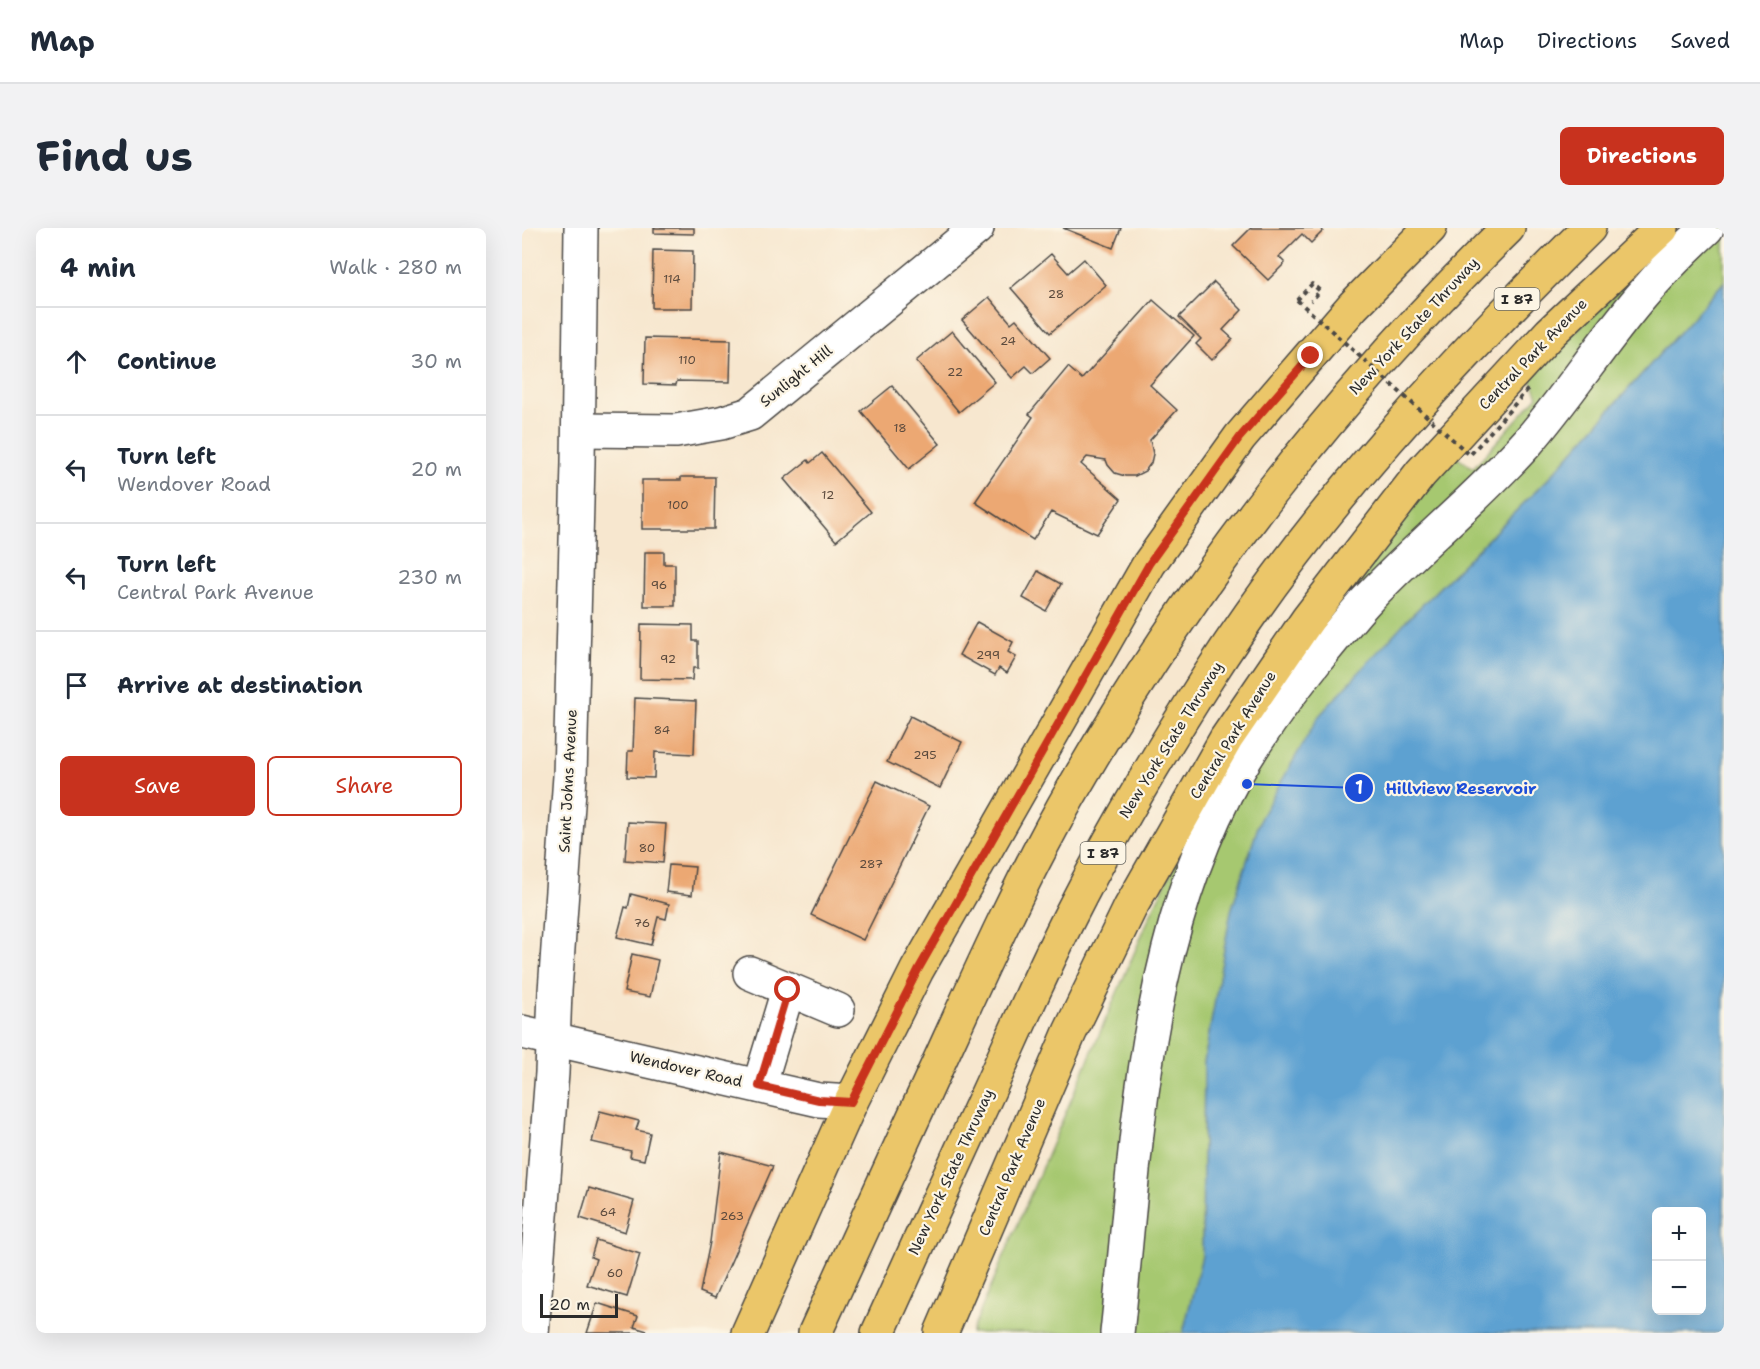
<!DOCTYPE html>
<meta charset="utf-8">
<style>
:root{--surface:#fff;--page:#f2f2f3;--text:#1f2937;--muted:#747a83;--line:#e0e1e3;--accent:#c8321e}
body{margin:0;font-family:"Shantell Sans",sans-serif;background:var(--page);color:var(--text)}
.controls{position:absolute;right:18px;bottom:18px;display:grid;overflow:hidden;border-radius:9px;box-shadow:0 6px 24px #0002}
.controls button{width:54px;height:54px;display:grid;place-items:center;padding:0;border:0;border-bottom:2px solid var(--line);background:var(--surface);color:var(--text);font:30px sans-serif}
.scale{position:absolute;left:18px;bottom:15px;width:78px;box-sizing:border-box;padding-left:6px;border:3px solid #2b2b2b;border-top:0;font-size:16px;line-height:21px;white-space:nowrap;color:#2b2b2b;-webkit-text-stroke:4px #fcf5e5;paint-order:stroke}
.stop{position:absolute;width:18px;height:18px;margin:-14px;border:4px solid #c8321e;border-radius:50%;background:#fff}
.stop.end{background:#c8321e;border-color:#fff;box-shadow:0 2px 6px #0008}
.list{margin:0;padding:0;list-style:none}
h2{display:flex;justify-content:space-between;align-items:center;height:78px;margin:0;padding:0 24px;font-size:26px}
h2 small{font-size:20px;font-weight:400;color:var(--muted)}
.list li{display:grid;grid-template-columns:39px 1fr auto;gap:18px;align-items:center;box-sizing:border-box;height:108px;padding:0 24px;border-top:2px solid var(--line)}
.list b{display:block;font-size:22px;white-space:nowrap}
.list p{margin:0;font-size:20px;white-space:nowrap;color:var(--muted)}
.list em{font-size:20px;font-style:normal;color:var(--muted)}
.actions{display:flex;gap:12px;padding:18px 24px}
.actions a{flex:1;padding:14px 0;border:2px solid var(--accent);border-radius:9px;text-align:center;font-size:21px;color:var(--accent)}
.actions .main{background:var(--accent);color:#fff}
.icon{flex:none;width:33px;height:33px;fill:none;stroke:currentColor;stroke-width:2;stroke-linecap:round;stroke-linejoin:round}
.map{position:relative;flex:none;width:1202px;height:1105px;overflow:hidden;border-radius:9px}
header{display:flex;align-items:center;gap:36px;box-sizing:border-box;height:84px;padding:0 30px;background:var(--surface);border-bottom:2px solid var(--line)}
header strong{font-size:28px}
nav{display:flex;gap:33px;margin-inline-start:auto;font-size:21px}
.intro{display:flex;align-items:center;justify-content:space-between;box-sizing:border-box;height:144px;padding:0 36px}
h1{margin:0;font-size:42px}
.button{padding:15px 27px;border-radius:9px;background:var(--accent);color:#fff;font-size:21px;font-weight:700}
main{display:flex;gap:36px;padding:0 36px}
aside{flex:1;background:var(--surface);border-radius:9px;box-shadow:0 6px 24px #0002}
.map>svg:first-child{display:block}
.green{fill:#a6c870;stroke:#687a4e;stroke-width:1.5}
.water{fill:#5da1d1;stroke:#44667e;stroke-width:1.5;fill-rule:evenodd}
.building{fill:#eca873}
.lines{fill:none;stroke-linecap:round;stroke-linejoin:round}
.minor-casing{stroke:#4a4744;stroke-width:36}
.major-casing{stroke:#4a4744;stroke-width:36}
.highway-casing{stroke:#4a4744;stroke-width:36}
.path{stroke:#4a4744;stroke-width:4;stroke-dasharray:4.5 4.5;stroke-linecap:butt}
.minor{stroke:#fff;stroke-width:33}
.major{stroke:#ebc669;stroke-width:33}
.highway{stroke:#ebc669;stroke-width:33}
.path-bridge{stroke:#4a4744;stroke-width:4;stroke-dasharray:4.5 4.5;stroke-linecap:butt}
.route{stroke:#c8321e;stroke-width:8}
.labels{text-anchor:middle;stroke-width:4.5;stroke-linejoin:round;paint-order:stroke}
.number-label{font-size:12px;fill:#5b4a3d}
.shield{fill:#fcf5e5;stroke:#6a6863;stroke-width:1.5}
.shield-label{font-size:14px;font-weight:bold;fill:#2b2b2b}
.street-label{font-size:15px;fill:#2b2b2b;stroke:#fcf5e5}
.leader{fill:none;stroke:#1d4ed8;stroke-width:2}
.callout-dot{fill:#1d4ed8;stroke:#fcf5e5;stroke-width:2}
.mark-label{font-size:18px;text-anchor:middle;font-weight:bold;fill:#fff}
.callout-label{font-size:16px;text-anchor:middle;font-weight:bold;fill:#1d4ed8;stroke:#fcf5e5;stroke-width:4.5;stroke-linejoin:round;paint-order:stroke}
</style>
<header>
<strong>Map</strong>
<nav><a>Map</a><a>Directions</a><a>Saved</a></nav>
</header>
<div class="intro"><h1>Find us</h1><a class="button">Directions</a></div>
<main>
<aside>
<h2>4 min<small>Walk · 280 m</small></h2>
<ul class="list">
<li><svg class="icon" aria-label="ahead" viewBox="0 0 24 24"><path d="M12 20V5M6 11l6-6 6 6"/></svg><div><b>Continue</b></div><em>30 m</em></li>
<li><svg class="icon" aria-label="left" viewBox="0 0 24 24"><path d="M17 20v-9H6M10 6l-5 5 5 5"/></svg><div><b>Turn left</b><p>Wendover Road</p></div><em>20 m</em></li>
<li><svg class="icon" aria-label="left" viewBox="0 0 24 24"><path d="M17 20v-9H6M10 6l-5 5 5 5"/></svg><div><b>Turn left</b><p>Central Park Avenue</p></div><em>230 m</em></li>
<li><svg class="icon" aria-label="arrive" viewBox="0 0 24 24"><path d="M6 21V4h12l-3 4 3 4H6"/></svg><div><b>Arrive at destination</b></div></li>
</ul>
<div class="actions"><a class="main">Save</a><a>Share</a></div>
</aside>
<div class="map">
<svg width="1202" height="1105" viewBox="0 0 1202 1105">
<rect width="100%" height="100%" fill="#fcf5e5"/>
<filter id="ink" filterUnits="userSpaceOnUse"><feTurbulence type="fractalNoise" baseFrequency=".0167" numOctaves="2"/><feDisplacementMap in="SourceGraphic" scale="12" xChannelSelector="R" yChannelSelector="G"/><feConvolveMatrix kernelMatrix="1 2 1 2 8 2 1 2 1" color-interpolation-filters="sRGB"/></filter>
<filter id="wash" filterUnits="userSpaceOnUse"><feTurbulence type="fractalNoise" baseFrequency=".008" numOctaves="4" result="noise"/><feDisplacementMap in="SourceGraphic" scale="24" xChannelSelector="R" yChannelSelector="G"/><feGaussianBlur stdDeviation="1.35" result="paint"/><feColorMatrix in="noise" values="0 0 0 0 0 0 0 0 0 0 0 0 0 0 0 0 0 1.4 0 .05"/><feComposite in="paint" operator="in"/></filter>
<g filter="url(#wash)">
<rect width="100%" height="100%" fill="#f7e7cf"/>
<path class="green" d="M1163,0h39v54l-176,197 -143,143 -144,195 -30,95 -27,150 -2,194 -19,77h-212l182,-424 78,-158 221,-297 21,14 65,-72 -9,-21z"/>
<path class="water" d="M1202,54v1051h-541l19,-77 2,-194 27,-151 30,-94 58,-101 86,-94 143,-143zM1134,984h46v98h-46z"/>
<g id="blocks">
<g class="building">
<path d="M132,0h40v6l-40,-1z"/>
<path d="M541,0h58l-8,20z"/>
<path d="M729,0h69l3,3 -12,12 -9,-9 -23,23 6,6 -17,17 -35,-34z"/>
<path d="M131,22l40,1 -1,57h-40z"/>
<path d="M529,26l17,19 16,-14 22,26 -56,48 -39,-45z"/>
<path d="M692,54l28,28 -19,20 10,9 -21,21 -16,-16 5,-5 -22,-22z"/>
<path d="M467,69l22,26 5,-4 34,39 -17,15 -7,-7 -14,12 -50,-58z"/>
<path d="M631,72l41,36 -44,49 27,25 -27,30 3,14 -2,9 -6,8 -10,5h-10l-10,-3 -7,-8 -2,-5 -19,-3 -6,7 40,35 -24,35 -46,-22 -18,28 -58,-38 58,-85 -4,-3 39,-47 14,12z"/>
<path d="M430,103l43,51 -36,30 -43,-51z"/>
<path d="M123,110l86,2 -1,42 -53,-1 -1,4 -32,-1z"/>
<path d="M370,158l48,58 -31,25 -48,-58z"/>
<path d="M300,225l49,59 -35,29 -52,-62 24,-19 2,3z"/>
<path d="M159,249h34l-1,52h-72v-49h39z"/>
<path d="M123,324h19v12h11v42h-31z"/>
<path d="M516,343l23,13 -15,27 -23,-13z"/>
<path d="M455,394l36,20 -5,10 8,5 -9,16 -8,-5 -4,7 -36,-20z"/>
<path d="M119,396l52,1v16h5v27h-5l-1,12 -52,-1z"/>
<path d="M113,470l61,3 -2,53 -39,-2 -1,26 -27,-1 1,-26h5z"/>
<path d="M388,488l52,26 -22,46 -53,-26z"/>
<path d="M355,553l52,25 -66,134 -52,-25z"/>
<path d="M106,594l38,2 -3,39 -38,-3z"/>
<path d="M147,637l26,2 -3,28 -26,-3z"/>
<path d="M109,666l38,10 -3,15 -8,-2 -7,28 -34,-8 8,-30 3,1z"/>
<path d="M110,726l26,6 -8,37 -26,-5z"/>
<path d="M78,883l39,10 -3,9 14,3 -6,27 -14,-3 1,-6 -39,-9z"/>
<path d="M199,924l52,14 -58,132 -15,-6 10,-50z"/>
<path d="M67,960l45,13 -9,31 -45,-14z"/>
<path d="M74,1012l44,14 -13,43 -40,-12 9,-26 -5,-2z"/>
<path d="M75,1075l41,13 -4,11 13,4 -1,2h-59z"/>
</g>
</g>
</g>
<g filter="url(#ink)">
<use href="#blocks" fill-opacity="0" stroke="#4a4744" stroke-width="1.5"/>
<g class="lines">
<g class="minor-casing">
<g id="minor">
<path d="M57,202l97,1 45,-8 29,-9 227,-186"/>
<path d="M228,745l88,37"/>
<path d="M0,804l297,68 32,2"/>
<path d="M237,858l29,-96"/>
<path d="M10,1105l20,-260 3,-82 15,-215 8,-313 3,-235"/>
<path d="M595,1105c20,-183 24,-373 109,-540 25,-48 58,-93 92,-135 15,-18 30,-37 46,-55 52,-56 112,-103 163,-160 40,-46 73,-98 112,-144 21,-25 44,-49 68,-71"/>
</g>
</g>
<g class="major-casing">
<g id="major">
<path d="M226,1105l103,-231 66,-132 232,-406 91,-127 113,-131 77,-78"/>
<path d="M419,1105l129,-301 60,-124 96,-169 82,-120 113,-146 129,-140 112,-105"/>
</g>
</g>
<g class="highway-casing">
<g id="highway">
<path d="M293,1105c43,-94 86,-188 129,-282 41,-90 82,-181 132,-267 120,-208 260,-388 432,-556"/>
<path d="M356,1105c38,-85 77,-169 116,-254 25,-55 49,-110 76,-163 42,-83 90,-164 140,-242 106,-165 240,-309 379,-446"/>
</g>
</g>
<path class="path" d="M775,72l15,-16 8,7 -9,10"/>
<use href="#minor" class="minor"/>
<use href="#major" class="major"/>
<use href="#highway" class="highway"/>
<path class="path-bridge" d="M775,72l173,155 59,-67"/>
</g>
</g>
<g class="lines" filter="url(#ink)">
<path class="route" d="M266,762l-29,96 60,14 32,2 67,-132 231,-406 91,-127 71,-81"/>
</g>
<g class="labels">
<g class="number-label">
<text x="150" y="55">114</text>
<text x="534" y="70">28</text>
<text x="486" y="117">24</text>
<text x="165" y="136">110</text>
<text x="433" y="148">22</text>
<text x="378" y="204">18</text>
<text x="306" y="271">12</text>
<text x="156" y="281">100</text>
<text x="137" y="361">96</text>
<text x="466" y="431">299</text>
<text x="146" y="435">92</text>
<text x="140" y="506">84</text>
<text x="403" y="531">295</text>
<text x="125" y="624">80</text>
<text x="349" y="640">287</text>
<text x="120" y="699">76</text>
<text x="86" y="988">64</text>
<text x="210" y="992">263</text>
<text x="93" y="1049">60</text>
</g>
<g class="shield">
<rect x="972.5" y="60" width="45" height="22" rx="4.5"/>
<rect x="558.5" y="614" width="45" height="22" rx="4.5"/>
</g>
<g class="shield-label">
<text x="995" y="76">I 87</text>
<text x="581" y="630">I 87</text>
</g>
<g class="street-label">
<text transform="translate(892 98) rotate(-47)" y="5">New York State Thruway</text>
<text transform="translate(1011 126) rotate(-46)" y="5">Central Park Avenue</text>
<text transform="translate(274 148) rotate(-39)" y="5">Sunlight Hill</text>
<text transform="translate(711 507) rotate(-58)" y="5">Central Park Avenue</text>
<text transform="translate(649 512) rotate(-58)" y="5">New York State Thruway</text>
<text transform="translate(46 553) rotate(-87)" y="5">Saint Johns Avenue</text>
<text transform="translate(164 841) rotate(13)" y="5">Wendover Road</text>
<text transform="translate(490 939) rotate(-67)" y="5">Central Park Avenue</text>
<text transform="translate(429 944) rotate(-65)" y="5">New York State Thruway</text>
</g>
</g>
<path class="leader" d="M725 556L837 560"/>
<g class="callout-dot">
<circle cx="725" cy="556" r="6"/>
<circle cx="837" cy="560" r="15"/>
</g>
<g class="mark-label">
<text x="837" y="566">1</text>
</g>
<g class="callout-label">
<text x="939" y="566">Hillview Reservoir</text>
</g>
</svg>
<div class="controls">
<button>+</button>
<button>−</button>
</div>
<div class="scale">20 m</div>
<div class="stop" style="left:266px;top:762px"></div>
<div class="stop end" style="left:789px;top:128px"></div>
</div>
</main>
